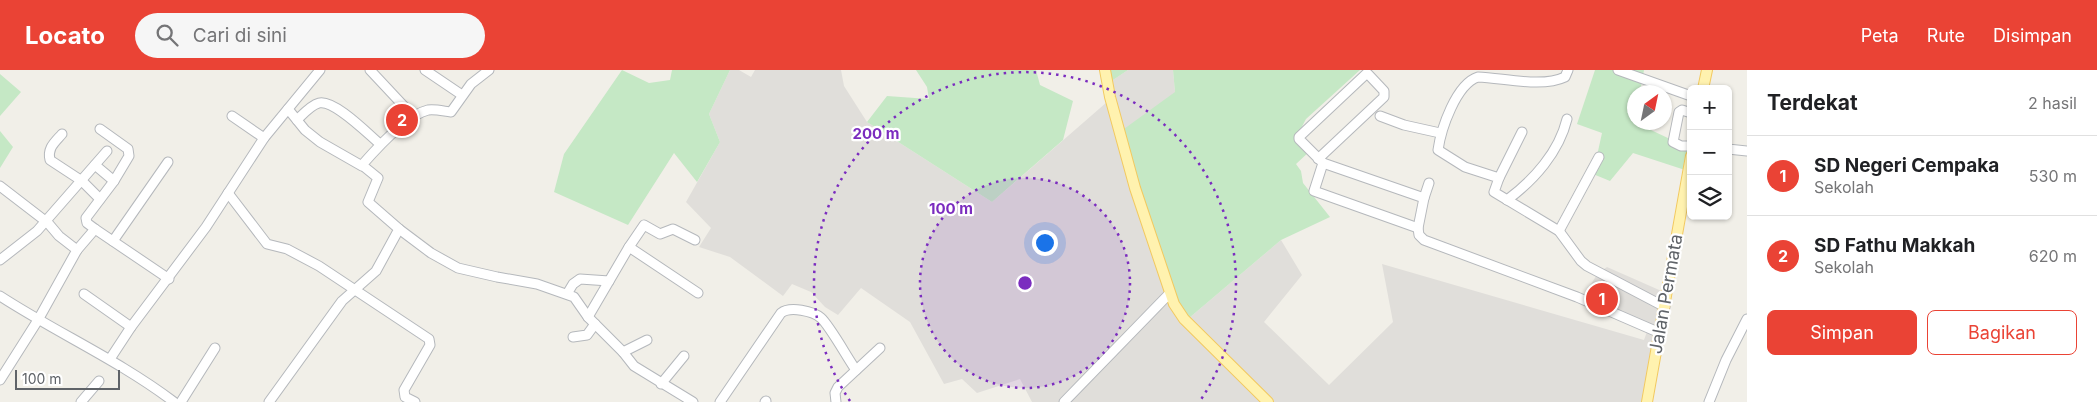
<!DOCTYPE html>
<html lang="id">
<meta charset="utf-8">
<style>
:root{--surface:#fff;--page:#f6f6f6;--text:#202124;--muted:#757577;--line:#e0e0e0;--accent:#ea4335}
body{margin:0;font-family:Inter,sans-serif;background:var(--page);color:var(--text)}
.controls{position:absolute;right:15px;top:15px;display:grid;overflow:hidden;border-radius:8px;box-shadow:0 1px 4px #0004}
.controls button{width:45px;height:45px;display:grid;place-items:center;padding:0;border:0;border-bottom:1px solid var(--line);background:var(--surface);color:var(--text);font:25px sans-serif}
.compass{position:absolute;left:1627px;top:15px;width:45px;height:45px;border-radius:50%;background:var(--surface);box-shadow:0 1px 4px #0004;rotate:33deg}
.scale{position:absolute;left:15px;bottom:12px;width:105px;box-sizing:border-box;padding-left:5px;border:2px solid #5f6368;border-top:0;font-size:14px;line-height:18px;white-space:nowrap;color:#5f6368;-webkit-text-stroke:4px #fff;paint-order:stroke}
.you{position:absolute;left:1044px;top:172px;width:18px;height:18px;margin:-12px;border:4px solid #fff;border-radius:50%;background:#1a73e8;box-shadow:0 0 0 8px #1a73e833}
.badge{display:grid;place-items:center;width:32px;height:32px;border-radius:50%;background:var(--accent);color:#fff;font-size:16px;font-weight:700}
.pin{position:absolute;translate:-50% -50%;border:2px solid #fff;box-shadow:0 1px 5px #0006}
.list{margin:0;padding:0;list-style:none}
h2{display:flex;justify-content:space-between;align-items:center;height:65px;margin:0;padding:0 20px;font-size:21px}
h2 small{font-size:16px;font-weight:400;color:var(--muted)}
.list li{display:grid;grid-template-columns:32px 1fr auto;gap:15px;align-items:center;box-sizing:border-box;height:80px;padding:0 20px;border-top:1px solid var(--line)}
.list b{display:block;font-size:19px;white-space:nowrap}
.list p{margin:0;font-size:16px;white-space:nowrap;color:var(--muted)}
.list em{font-size:16px;font-style:normal;color:var(--muted)}
.actions{display:flex;gap:10px;padding:15px 20px}
.actions a{flex:1;padding:11px 0;border:1px solid var(--accent);border-radius:8px;text-align:center;font-size:18px;color:var(--accent)}
.actions .main{background:var(--accent);color:#fff}
.icon{flex:none;width:28px;height:28px;fill:none;stroke:currentColor;stroke-width:2;stroke-linecap:round;stroke-linejoin:round}
.map{position:relative;flex:none;width:1747px;height:332px;overflow:hidden}
header{display:flex;align-items:center;gap:30px;box-sizing:border-box;height:70px;padding:0 25px;background:var(--accent);color:#fff}
header strong{font-size:24px}
nav{display:flex;gap:28px;margin-inline-start:auto;font-size:18px}
.search{width:350px;height:45px;background:var(--page);display:flex;align-items:center;gap:12px;box-sizing:border-box;padding:0 18px;border-radius:28px;color:var(--muted);font-size:19px}
main{display:flex}
aside{flex:1;background:var(--surface)}
.map>svg:first-child{display:block}
.industrial{fill:#e0deda}
.green{fill:#c5e8c5}
.lines{fill:none;stroke-linecap:round;stroke-linejoin:round}
.minor-casing{stroke:#b5b8bc;stroke-width:11}
.major-casing{stroke:#f2c960;stroke-width:12}
.minor{stroke:#fff;stroke-width:9}
.major{stroke:#fff2af;stroke-width:10}
.ring{fill:none;stroke:#7b2cbf;stroke-width:2.5;stroke-dasharray:2.5 5}
.labels{text-anchor:middle;stroke-width:4.5;stroke-linejoin:round;paint-order:stroke}
.street-label{font-size:18px;fill:#5f6368;stroke:#fff}
.centre{fill:#7b2cbf;stroke:#fff;stroke-width:2.5}
.ring-label{font-size:15px;text-anchor:middle;font-weight:bold;fill:#7b2cbf;stroke:#fff;stroke-width:4.5;stroke-linejoin:round;paint-order:stroke}
</style>
<header>
<strong>Locato</strong>
<div class="search"><svg class="icon" aria-label="search" viewBox="0 0 24 24"><circle cx="10" cy="10" r="6"/><path d="M15 15l6 6"/></svg>Cari di sini</div>
<nav><a>Peta</a><a>Rute</a><a>Disimpan</a></nav>
</header>
<main>
<div class="map">
<svg width="1747" height="332" viewBox="0 0 1747 332">
<rect width="100%" height="100%" fill="#f1efe8"/>
<path class="industrial" d="M730,0h9l12,7 4,-7h86l3,16 23,36 125,80 115,-100 3,-20 18,-12h45l2,22 7,232 99,-84 21,35 -38,47 65,63 64,-63 -11,-58 262,76 5,-14 -66,-29 15,-24 9,-6 59,26 -18,109h-616l-12,-23 -43,14 -15,-14 -18,5 -34,-62 -49,-34 -23,27 -13,-8 -14,-15 -19,-8 -9,12 -53,-39 -31,-10 12,-19 -25,-26 34,-60 -11,-28z"/>
<g class="green">
<path d="M622,0l27,13 21,-3 2,-10h58l-21,44 11,28 -23,40 -23,-29 -46,72 -74,-33 10,-38z"/>
<path d="M916,0h120l4,15 33,16 -10,39 -71,62 -125,-80 20,-26 42,3 -2,-12z"/>
<path d="M1107,0h21l-18,12z"/>
<path d="M1173,0h187l-54,49 -9,17 13,15 -14,13 5,7 2,12 27,34 -49,23 -99,84 -65,-190 58,-42z"/>
<path d="M1595,0h49l-4,22h-6v30l55,26 -4,22 -52,-17 -23,28 -17,-7 9,-41 -25,-9z"/>
<path d="M0,4l21,18 -21,24z"/>
<path d="M0,61l13,16 -13,21z"/>
</g>
<g class="lines">
<g class="minor-casing">
<g id="minor">
<path d="M370,0l44,47"/>
<path d="M425,0l37,25"/>
<path d="M1568,0l-3,7c-23,11 -61,1 -87,0 -22,7 -37,52 -40,73l27,17 34,11 -5,14 65,39 22,30 6,5 78,41"/>
<path d="M1618,0l73,26"/>
<path d="M288,39l17,21 15,12 42,24"/>
<path d="M1691,43l-9,-3 -3,2 -6,30 8,4h10"/>
<path d="M232,46l32,22"/>
<path d="M1380,46l24,9 36,8"/>
<path d="M297,50c6,-6 14,-15 22,-17 15,-4 49,31 61,41"/>
<path d="M62,64c-7,8 -15,14 -12,26l32,21 18,18"/>
<path d="M1728,79l19,2"/>
<path d="M1318,89l66,-62v-6l-16,-17h-2l-67,63v2l24,24 -9,28 104,37"/>
<path d="M1323,93l101,35 -6,30 1,7 5,5 153,57 83,36"/>
<path d="M95,95l19,16"/>
<path d="M1499,108l23,-46"/>
<path d="M0,116l48,37 11,13 18,14 -39,70 -38,60"/>
<path d="M228,123l39,51 20,5 32,17 110,73 1,6 -26,45 1,7 10,5"/>
<path d="M1424,128l5,-15"/>
<path d="M1507,130c27,-20 52,-48 60,-81"/>
<path d="M95,159l74,50"/>
<path d="M399,159l32,24 27,15 39,9 40,7 37,13 14,20 35,35 11,14 59,36"/>
<path d="M1559,161l40,-74"/>
<path d="M113,171l55,-79"/>
<path d="M629,177l15,-22 16,9 13,-5 22,11"/>
<path d="M77,180l18,-21 -8,-6 -1,-5 28,-37 15,-25 -1,-7 -28,-20"/>
<path d="M0,190l37,-29 70,-80"/>
<path d="M84,224l47,33"/>
<path d="M567,224l6,-10 7,-5 29,2"/>
<path d="M0,226c57,37 120,65 174,106"/>
<path d="M588,247l41,-70 69,46"/>
<path d="M573,267l14,-2 8,-11"/>
<path d="M623,282l24,-12"/>
<path d="M110,289l21,-32 75,-100 58,-89 56,-68"/>
<path d="M661,314l23,-28"/>
<path d="M81,332l18,-21"/>
<path d="M181,332l34,-54"/>
<path d="M269,332l73,-101 34,-30 23,-42 -31,-27 10,-24 -16,-13c14,-16 45,-50 66,-55 7,-1 15,1 23,2l20,-28 18,-14"/>
<path d="M720,332l61,-89c9,-7 32,-2 40,5 9,8 27,41 35,52"/>
<path d="M765,332l1,-1"/>
<path d="M836,332l-1,-9 3,-6 42,-39"/>
<path d="M1064,332l105,-108"/>
<path d="M1709,332l17,-42 21,-41"/>
</g>
</g>
<g class="major-casing">
<g id="major">
<path d="M1105,0l5,27 25,91 39,116 10,15 84,83"/>
<path d="M1703,19l4,-19"/>
<path d="M1647,332l44,-246"/>
</g>
</g>
<use href="#minor" class="minor"/>
<use href="#major" class="major"/>
</g>
<circle cx="1025" cy="213" r="105" fill="#7b2cbf" fill-opacity=".12"/>
<g class="ring">
<circle cx="1025" cy="213" r="105"/>
<path d="M850 331A211 211 0 1 1 1200 331"/>
</g>
<g class="labels">
<g class="street-label">
<text transform="translate(1666 224) rotate(-80)" y="6">Jalan Permata</text>
</g>
</g>
<circle cx="1025" cy="213" r="8" class="centre"/>
<g class="ring-label">
<text x="876" y="69">200 m</text>
<text x="951" y="144">100 m</text>
</g>
</svg>
<div class="controls">
<button>+</button>
<button>−</button>
<button><svg class="icon" aria-label="layers" viewBox="0 0 24 24"><path d="M12 4l9 5-9 5-9-5zM3 14l9 5 9-5"/></svg></button>
</div>
<svg class="compass" viewBox="-18 -18 36 36"><path d="M0-13l5 13h-10z" fill="#e53935"/><path d="M0 13l5-13h-10z" fill="#757577"/></svg>
<div class="scale">100 m</div>
<div class="you"></div>
<div class="pin badge" style="left:1602px;top:229px">1</div>
<div class="pin badge" style="left:402px;top:50px">2</div>
</div>
<aside>
<h2>Terdekat<small>2 hasil</small></h2>
<ul class="list">
<li><span class="badge">1</span><div><b>SD Negeri Cempaka</b><p>Sekolah</p></div><em>530 m</em></li>
<li><span class="badge">2</span><div><b>SD Fathu Makkah</b><p>Sekolah</p></div><em>620 m</em></li>
</ul>
<div class="actions"><a class="main">Simpan</a><a>Bagikan</a></div>
</aside>
</main>
